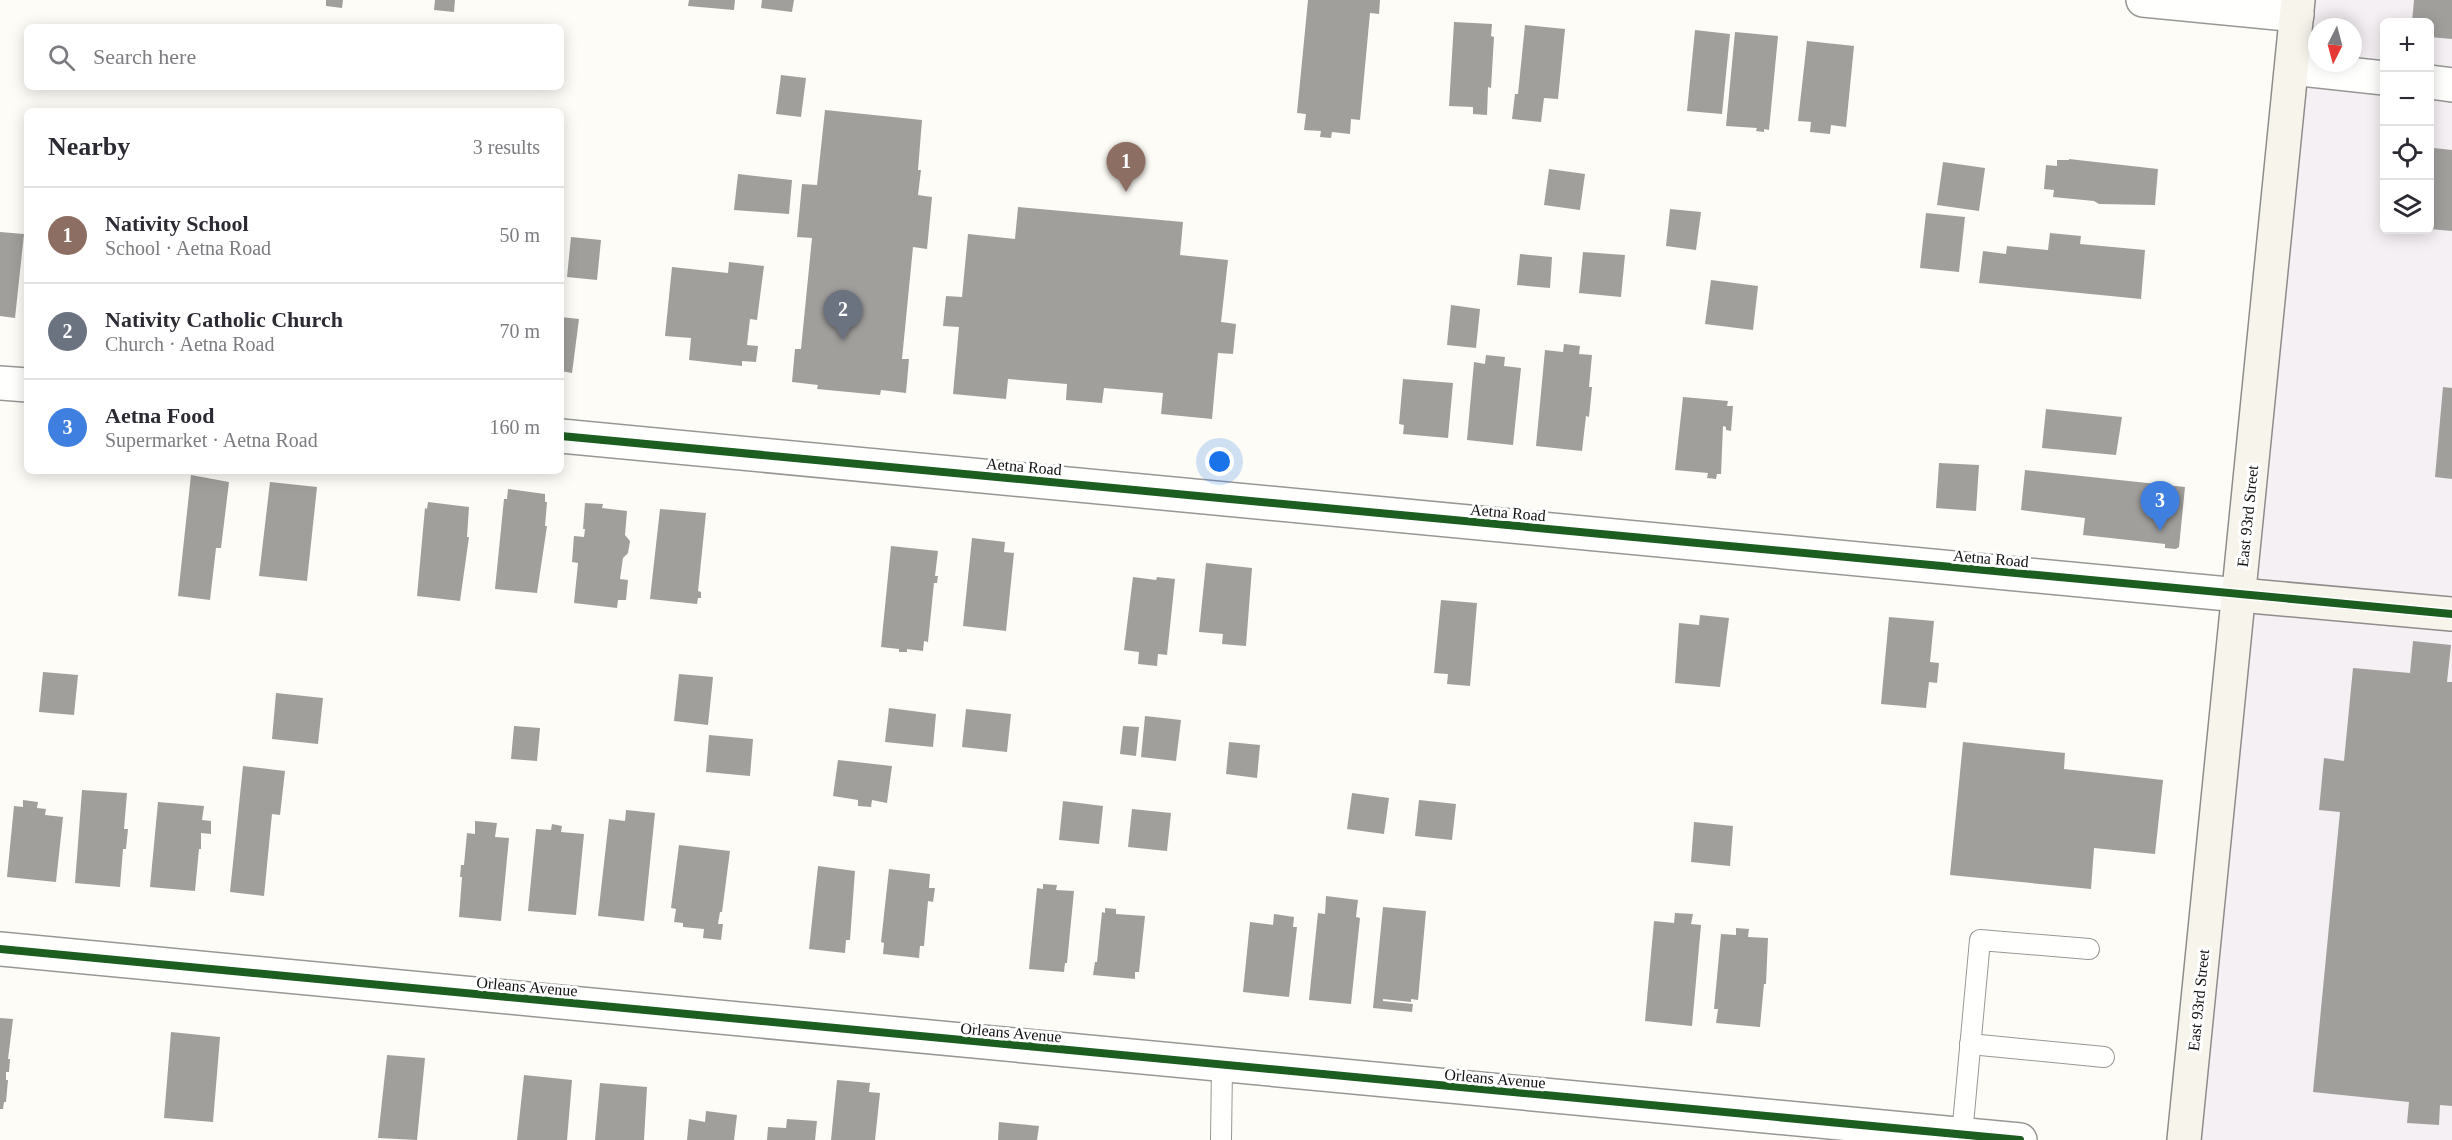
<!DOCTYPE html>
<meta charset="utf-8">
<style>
:root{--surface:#fff;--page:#f7f7f7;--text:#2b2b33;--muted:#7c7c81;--line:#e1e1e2;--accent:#0b8043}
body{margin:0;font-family:Georgia,serif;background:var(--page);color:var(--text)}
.controls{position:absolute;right:18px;top:18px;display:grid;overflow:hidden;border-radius:9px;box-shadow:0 3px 15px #0003}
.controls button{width:54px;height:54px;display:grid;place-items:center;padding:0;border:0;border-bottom:2px solid var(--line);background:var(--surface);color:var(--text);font:30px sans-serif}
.compass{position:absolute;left:2308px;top:18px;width:54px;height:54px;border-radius:50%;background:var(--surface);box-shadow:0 3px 15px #0003;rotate:186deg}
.you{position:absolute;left:1220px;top:462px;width:21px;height:21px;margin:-15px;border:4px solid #fff;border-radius:50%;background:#1a73e8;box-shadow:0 0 0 9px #1a73e833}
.badge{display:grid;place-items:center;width:39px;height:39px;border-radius:50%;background:var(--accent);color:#fff;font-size:20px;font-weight:700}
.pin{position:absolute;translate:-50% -50px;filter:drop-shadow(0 2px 3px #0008)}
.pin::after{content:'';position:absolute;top:32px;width:21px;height:18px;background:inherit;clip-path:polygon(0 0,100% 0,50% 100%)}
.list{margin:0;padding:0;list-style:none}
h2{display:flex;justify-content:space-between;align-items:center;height:78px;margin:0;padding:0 24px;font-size:26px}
h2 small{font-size:20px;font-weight:400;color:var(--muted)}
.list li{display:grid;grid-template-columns:39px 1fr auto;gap:18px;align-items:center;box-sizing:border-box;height:96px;padding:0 24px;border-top:2px solid var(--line)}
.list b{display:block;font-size:22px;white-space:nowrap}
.list p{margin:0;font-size:20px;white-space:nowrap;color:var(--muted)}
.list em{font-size:20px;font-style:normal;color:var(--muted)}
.icon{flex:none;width:33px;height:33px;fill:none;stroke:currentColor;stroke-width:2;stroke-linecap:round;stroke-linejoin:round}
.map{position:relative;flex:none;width:2452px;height:1140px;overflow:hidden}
.search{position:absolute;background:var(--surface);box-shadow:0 3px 15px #0003;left:24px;top:24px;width:540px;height:66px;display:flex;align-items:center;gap:15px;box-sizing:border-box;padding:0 21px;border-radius:9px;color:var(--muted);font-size:22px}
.panel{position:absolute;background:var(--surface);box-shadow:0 3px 15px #0003;left:24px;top:108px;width:540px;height:366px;border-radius:9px}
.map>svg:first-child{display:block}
.industrial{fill:#f5f0f3;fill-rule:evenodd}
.building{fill:#a19f9c}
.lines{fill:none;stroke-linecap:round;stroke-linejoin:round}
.lane-casing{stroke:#979795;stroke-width:22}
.street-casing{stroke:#979795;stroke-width:36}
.secondary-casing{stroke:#8e8d8b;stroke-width:36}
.lane{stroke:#fffffe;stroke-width:20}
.street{stroke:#fffffe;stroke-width:33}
.secondary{stroke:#f6f4eb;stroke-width:33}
.cycleway-casing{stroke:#fff;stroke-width:11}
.cycleway{stroke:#1b5e20;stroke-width:8}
.labels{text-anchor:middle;stroke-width:6;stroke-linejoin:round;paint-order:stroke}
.street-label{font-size:16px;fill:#111;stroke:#fff}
</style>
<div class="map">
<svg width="2452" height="1140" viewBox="0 0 2452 1140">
<rect width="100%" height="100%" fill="#fdfcf7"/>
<path class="industrial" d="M2298,0h154v1140h-268zM2384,22h46v208h-46zM2317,27h36v36h-36z"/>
<g class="building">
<path d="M326,0h17l-1,8 -16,-2z"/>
<path d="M435,0h20l-1,12 -20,-2z"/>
<path d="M689,0h46l-1,10 -46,-4z"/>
<path d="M762,0h32l-2,12 -31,-4z"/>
<path d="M1308,0h72l-1,14 -9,-1 -10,107 -9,-1 -1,15 -18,-2 -1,6 -11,-1 1,-6 -17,-1 2,-16 -9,-1z"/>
<path d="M2414,0h38v39l-22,-2v-15h-18z"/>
<path d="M1454,22l38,2 -1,12 3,1 -3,51 -3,-1 -1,28 -14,-1v-7l-24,-1z"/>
<path d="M1525,25l40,4 -7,70 -14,-1 -3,24 -29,-3 3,-25h3z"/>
<path d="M1695,30l35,4 -8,80 -35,-3z"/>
<path d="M1735,32l43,4 -9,94 -5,-1v3l-8,-1 1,-3 -31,-2z"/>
<path d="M1807,41l47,5 -8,81 -15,-2 -1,9 -20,-2 1,-10 -13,-1z"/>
<path d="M781,75l25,3 -5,39 -25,-3z"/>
<path d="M825,110l97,10 -4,50h3l-3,25 14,2 -5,52 -14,-2 -11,112h7l-3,34 -25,-3 -1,5 -63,-6 1,-4 -26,-3 3,-33h6l11,-111 -15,-1 5,-53 15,1z"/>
<path d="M2434,148l18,2v81l-22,-2v-35z"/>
<path d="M2069,159l89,10 -3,36 -56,-1 -5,-3 -41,-4 1,-7 -10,-1 2,-24 11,1v-6h12z"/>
<path d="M1943,162l42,6 -6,43 -42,-6z"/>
<path d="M1549,169l36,5 -5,36 -36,-5z"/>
<path d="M738,174l54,6 -3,34 -55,-4z"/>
<path d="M1018,207l165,15 -3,33 48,5 -7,62 15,2 -3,30 -15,-1 -6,66 -51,-5 2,-21 -59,-5 -2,15 -36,-3 1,-16 -59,-5 -2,20 -53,-5 6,-67 -16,-1 3,-30 16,1 6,-63 47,5z"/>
<path d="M1670,209l31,3 -5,38 -30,-4z"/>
<path d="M1926,213l39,4 -6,55 -39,-4z"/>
<path d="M0,232l24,2 -9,84 -15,-2z"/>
<path d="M2050,233l31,3 -1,8 65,6 -4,49 -162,-16 4,-32 23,3 1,-8 41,4z"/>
<path d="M571,237l30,3 -4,40 -30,-3z"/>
<path d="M1583,252l42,3 -4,42 -42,-4z"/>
<path d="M1520,254l32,3 -2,31 -33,-3z"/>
<path d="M729,262l35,4 -7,54 -7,-1 -3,26 11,1 -2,16 -14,-1v5l-53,-6 2,-22 -26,-2 7,-69 56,6z"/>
<path d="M1711,280l47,6 -5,44 -48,-6z"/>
<path d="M1451,305l29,4 -4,39 -29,-3z"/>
<path d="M561,317l18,2 -7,54 -11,-2z"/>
<path d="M1564,344l16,2 -1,8 13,1 -3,32h3l-3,30 -3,-1 -4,35 -46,-5 9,-96 18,2z"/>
<path d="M1486,355l19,2 -1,9 17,2 -8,77 -46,-5 7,-78 11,2z"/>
<path d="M1403,379l50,4 -5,55 -45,-4 1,-9 -5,-1z"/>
<path d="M2443,387l9,1v91l-17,-2z"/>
<path d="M1683,397l45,4 -1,5h6l-2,25 -5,-1v-3l-3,-1 -2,48h-4l-1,5 -9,-1 1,-5 -33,-3z"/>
<path d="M2046,409l76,8 -6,38 -74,-7z"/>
<path d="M1939,463l40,2 -3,46 -40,-3z"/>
<path d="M2025,470l160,17 -6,60 -3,2 -11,-1v-4l-82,-9 2,-17 -64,-8z"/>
<path d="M191,475l38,7 -8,66h-5l-6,52 -32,-4z"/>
<path d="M270,482l47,5 -10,94 -48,-5z"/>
<path d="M508,489l37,5v8h2l-2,24h2l-10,67 -42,-4 9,-90h3z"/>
<path d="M428,502l41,5 -2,30h2l-9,64 -43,-5 8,-88 2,1z"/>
<path d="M585,503l18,1 -1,4 25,3 -2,24 5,6 -2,12 -5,5 -3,21 8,1 -2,20h-8l-1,8 -43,-5 4,-40 -6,-1 2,-26 10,1 1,-8h-2z"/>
<path d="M660,509l46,4 -8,78 3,1v6h-3l-1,6 -47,-5z"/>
<path d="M972,538l33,4 -1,10 10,1 -8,78 -43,-5z"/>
<path d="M891,546l47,5 -3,25h3l-1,7h-3l-6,59 -4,-1 -1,10 -16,-2v3h-8v-3l-18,-2z"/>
<path d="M1206,563l46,5 -6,78 -24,-2 1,-10 -24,-2z"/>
<path d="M1133,577l23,3 1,-3 18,2 -8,76 -9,-1 -1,12 -19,-2 1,-12 -15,-2z"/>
<path d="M1441,600l36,3 -7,83 -23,-2 1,-10 -14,-1z"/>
<path d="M1700,615l29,3 -9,69 -45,-4 4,-60 20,2z"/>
<path d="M1889,617l45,4 -4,41 9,1 -2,20 -8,-1 -3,26 -45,-4z"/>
<path d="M2413,641l38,4 -4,37h5v424l-12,-1 -1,20 -32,-2 2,-21 -96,-10 27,-280 -21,-2 5,-52 20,3 9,-93 57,5z"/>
<path d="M43,672l35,3 -4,40 -35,-3z"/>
<path d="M679,674l34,3 -5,48 -34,-4z"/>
<path d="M276,693l47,5 -5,46 -46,-5z"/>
<path d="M889,708l47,6 -3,33 -48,-5z"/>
<path d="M966,709l45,5 -4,38 -45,-5z"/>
<path d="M1145,716l36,4 -5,41 -35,-4z"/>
<path d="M514,726l26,2 -3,33 -26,-2z"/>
<path d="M1123,726l16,1 -3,29 -16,-2z"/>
<path d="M709,735l44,4 -3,37 -44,-4z"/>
<path d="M1229,742l31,3 -3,33 -31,-4z"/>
<path d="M1963,742l102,11 -1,16 99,11 -8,74 -61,-6 -3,41 -141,-14z"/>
<path d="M838,760l54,6 -5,37 -15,-3 -1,7 -13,-1v-6l-25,-4z"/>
<path d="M243,766l42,5 -5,44 -8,-1 -8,82 -34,-4z"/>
<path d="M82,790l45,3 -3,36h4l-2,20h-3l-3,38 -45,-4z"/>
<path d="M1352,793l37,5 -5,36 -37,-5z"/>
<path d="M23,800l15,2 -1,6 9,1 -1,6 18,2 -7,65 -49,-5 7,-71 9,1z"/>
<path d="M1419,800l37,4 -4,36 -37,-4z"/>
<path d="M1063,801l40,5 -4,38 -40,-4z"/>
<path d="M158,802l46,4 -2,14 9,1v13l-10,-1v16h-2l-4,42 -45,-4z"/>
<path d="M1132,809l39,4 -4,38 -39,-4z"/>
<path d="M626,810l29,3 -11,108 -46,-5 11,-97 16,2z"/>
<path d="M475,821l22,2 -2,14 14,1 -8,83 -42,-4 3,-40h-2l1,-12h3l3,-32 8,1z"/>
<path d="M1694,822l39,4 -3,40 -39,-4z"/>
<path d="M552,824l10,2 -1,6 23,2 -8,81 -48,-4 8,-82 15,1z"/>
<path d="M679,845l51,6 -8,61h-2l-2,12h5l-2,16 -18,-2 1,-9 -21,-2v-4l-9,-1 2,-13 -5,-1z"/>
<path d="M818,866l37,5 -5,69h-4l-1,13 -36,-4z"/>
<path d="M889,869l41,5 -1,14h6l-2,14 -5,-1 -4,45h-4l-1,12 -36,-4 1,-11 -3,-1z"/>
<path d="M1043,884l14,1 -1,5 18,1 -7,72h-2l-1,9 -35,-3 8,-81 6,1z"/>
<path d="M1326,896l32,4 -2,17 4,1 -9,86 -42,-4 9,-87 7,1z"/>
<path d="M1383,907l43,4 -8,89 -7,-1v3l-28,-3v2l30,3 -1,8 -39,-4z"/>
<path d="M1105,908l11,1v5l29,2 -6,56h-4v7l-42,-4 2,-13h2l5,-50 3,1z"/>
<path d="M1675,913l18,1 -2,10 10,1 -9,101 -47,-5 9,-100 20,2z"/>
<path d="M1274,914l20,3 -1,10h4l-8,70 -46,-5 7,-70 23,3z"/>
<path d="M1736,928l13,1 -1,8 20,1 -2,46h-2l-4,43 -44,-4 2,-14h-4l7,-75 15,1z"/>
<path d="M0,1018l13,1 -5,40h2l-1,13h-3v8h2l-2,22h-2l-1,7h-3z"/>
<path d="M171,1032l49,5 -7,85 -49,-4z"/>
<path d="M387,1055l38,3 -8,82 -39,-2z"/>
<path d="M524,1075l48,5 -5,60h-50z"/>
<path d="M837,1080l33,3 -1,9 11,1 -5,47h-44z"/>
<path d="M600,1083l47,4 -3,53h-49z"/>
<path d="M706,1111l31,4 -3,25h-47l2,-21 16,3z"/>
<path d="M787,1119l30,2 -2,19h-48l1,-13 18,1z"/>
<path d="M999,1122l40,4 -2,14h-39z"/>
</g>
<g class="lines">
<g class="lane-casing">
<g id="lane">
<path d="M1970,1044l134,13"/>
<path d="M1962,1135l18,-195 109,9"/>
<path d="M1221,1140l1,-74"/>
</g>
</g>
<g class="street-casing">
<g id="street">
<path d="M2143,0l154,15"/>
<path d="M2292,68l92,10"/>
<path d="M2430,82l22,3"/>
<path d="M0,383l27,2"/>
<path d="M561,436l1678,159"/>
<path d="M0,949l2020,191"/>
</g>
</g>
<g class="secondary-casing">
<g id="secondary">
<path d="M2239,595l213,19"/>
<path d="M2184,1140l114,-1140"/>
</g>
</g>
<use href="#lane" class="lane"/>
<use href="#street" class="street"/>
<use href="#secondary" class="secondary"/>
<g class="cycleway-casing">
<g id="cycleway">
<path d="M561,436l1891,178"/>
<path d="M0,949l2020,191"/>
</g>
</g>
<use href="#cycleway" class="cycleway"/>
</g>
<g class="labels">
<g class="street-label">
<text transform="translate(1024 466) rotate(5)" y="6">Aetna Road</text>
<text transform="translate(1508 512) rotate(5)" y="6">Aetna Road</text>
<text transform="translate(2247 516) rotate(-84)" y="6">East 93rd Street</text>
<text transform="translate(1991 558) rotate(5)" y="6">Aetna Road</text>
<text transform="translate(527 986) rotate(5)" y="6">Orleans Avenue</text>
<text transform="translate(2198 1000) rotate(-84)" y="6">East 93rd Street</text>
<text transform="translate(1011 1032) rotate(5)" y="6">Orleans Avenue</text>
<text transform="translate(1495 1078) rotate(5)" y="6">Orleans Avenue</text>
</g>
</g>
</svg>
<div class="controls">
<button>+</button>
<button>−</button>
<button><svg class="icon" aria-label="locate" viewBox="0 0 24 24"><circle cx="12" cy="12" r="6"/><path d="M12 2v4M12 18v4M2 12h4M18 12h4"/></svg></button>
<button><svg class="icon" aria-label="layers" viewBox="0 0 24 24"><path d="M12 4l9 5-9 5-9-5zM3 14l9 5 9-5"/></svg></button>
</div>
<svg class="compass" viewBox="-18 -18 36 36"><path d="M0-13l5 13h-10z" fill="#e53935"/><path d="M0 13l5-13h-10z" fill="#7c7c81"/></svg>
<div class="you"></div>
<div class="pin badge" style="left:1126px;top:192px;background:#8d6e63">1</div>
<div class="pin badge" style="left:843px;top:340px;background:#6b7280">2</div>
<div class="pin badge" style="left:2160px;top:531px;background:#3f7fe0">3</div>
<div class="search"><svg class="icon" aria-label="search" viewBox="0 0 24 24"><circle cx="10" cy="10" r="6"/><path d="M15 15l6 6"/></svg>Search here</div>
<section class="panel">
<h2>Nearby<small>3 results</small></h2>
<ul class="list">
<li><span class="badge" style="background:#8d6e63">1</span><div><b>Nativity School</b><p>School · Aetna Road</p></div><em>50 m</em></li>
<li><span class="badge" style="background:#6b7280">2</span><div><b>Nativity Catholic Church</b><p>Church · Aetna Road</p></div><em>70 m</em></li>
<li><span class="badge" style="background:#3f7fe0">3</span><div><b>Aetna Food</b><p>Supermarket · Aetna Road</p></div><em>160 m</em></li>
</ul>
</section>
</div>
